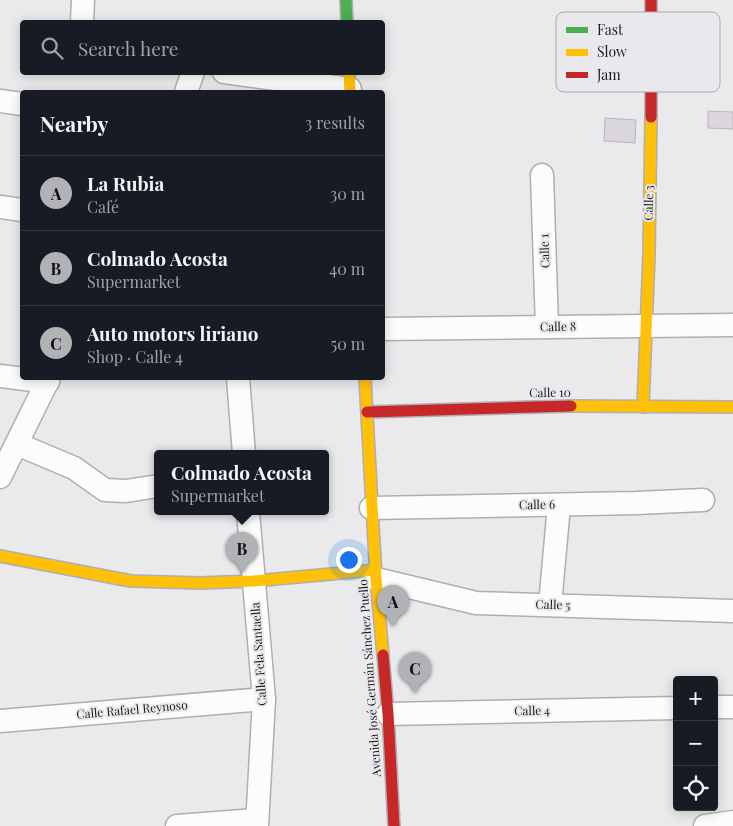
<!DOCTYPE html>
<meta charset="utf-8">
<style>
:root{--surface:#171b24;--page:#242831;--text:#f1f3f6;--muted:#9ea1a6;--line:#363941;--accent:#b1b2b5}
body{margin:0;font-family:"Playfair Display",serif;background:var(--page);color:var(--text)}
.controls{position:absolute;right:15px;bottom:15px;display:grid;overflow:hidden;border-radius:5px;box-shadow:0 2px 12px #0003}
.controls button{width:45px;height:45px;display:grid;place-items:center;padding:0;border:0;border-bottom:1px solid var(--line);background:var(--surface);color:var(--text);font:25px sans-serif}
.you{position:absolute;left:348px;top:559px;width:18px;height:18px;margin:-12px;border:4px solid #fff;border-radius:50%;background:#1a73e8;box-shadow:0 0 0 8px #1a73e833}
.badge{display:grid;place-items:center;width:32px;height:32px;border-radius:50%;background:var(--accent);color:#111;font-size:16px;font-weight:700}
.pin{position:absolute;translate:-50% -41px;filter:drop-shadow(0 1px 2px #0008)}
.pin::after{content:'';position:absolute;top:26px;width:18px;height:15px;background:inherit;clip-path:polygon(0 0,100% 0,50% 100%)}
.popup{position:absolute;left:154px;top:450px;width:175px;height:65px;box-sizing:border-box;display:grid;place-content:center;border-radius:5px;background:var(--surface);filter:drop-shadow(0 1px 4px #0005);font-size:16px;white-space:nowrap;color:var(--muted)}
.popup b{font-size:19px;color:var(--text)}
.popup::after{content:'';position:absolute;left:50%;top:100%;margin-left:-10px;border:10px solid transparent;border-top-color:var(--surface)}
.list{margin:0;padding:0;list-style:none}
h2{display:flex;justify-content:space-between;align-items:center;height:65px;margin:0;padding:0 20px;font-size:21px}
h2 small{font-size:16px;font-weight:400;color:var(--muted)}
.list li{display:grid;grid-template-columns:32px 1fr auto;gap:15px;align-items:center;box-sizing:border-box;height:75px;padding:0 20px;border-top:1px solid var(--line)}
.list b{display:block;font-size:19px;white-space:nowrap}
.list p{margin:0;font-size:16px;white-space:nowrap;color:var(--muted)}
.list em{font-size:16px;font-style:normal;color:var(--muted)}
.icon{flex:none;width:28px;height:28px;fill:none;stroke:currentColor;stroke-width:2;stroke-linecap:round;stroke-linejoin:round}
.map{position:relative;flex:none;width:733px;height:826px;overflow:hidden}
.search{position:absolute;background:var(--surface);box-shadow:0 2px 12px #0003;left:20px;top:20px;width:365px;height:55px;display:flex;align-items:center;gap:12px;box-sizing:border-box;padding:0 18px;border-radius:5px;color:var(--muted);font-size:19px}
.panel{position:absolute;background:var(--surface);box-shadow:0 2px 12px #0003;left:20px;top:90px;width:365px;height:290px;border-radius:5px}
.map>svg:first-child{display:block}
.building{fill:#dbd5de;stroke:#b7b6b8}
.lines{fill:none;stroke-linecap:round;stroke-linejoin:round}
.street-casing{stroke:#afafb1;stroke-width:25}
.fast-casing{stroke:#afafb1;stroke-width:14}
.slow-casing{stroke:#afafb1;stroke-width:14}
.jam-casing{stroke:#afafb1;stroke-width:14}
.street{stroke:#fcfcfc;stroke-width:22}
.fast{stroke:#4caf50;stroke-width:11}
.slow{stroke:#ffc107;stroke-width:11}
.jam{stroke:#c62828;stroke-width:11}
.labels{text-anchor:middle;stroke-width:4;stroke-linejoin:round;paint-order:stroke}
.street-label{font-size:12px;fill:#1b1b1c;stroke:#e9e9ed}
.key{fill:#e9e9ed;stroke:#ababae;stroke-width:1}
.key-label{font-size:14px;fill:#1b1b1c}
</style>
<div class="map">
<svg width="733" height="826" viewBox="0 0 733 826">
<rect width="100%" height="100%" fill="#eaeaec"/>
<g class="building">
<path d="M708,111l25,1v17l-25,-1z"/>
<path d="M605,118l31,2 -1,23 -31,-2z"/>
</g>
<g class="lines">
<g class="street-casing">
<g id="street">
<path d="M82,22l1,-22"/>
<path d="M224,72l126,17"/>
<path d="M186,92l7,-20"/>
<path d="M0,101l22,3"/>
<path d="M542,175l5,152"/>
<path d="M0,207l22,3"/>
<path d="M382,329l351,-4"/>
<path d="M0,376l48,6"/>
<path d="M238,378l6,76"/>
<path d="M17,444l57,24 31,22 21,1 32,-5"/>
<path d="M0,477l49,-99"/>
<path d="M371,508l265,-5 67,-3"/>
<path d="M248,512l16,187 -7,127"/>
<path d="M376,579l100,24 257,8"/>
<path d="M550,605l9,-100"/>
<path d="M714,707h19"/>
<path d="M388,714l289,-6"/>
<path d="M0,721l264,-22"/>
<path d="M177,826l79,-6"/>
<path d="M705,826l28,-4"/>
</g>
</g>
<g class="fast-casing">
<path id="fast" d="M346,0l1,22"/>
</g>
<g class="slow-casing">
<g id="slow">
<path d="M349,72l1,20"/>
<path d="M365,378l11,201 7,76"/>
<path d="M571,406l162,1"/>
<path d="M643,407l6,-153 2,-137"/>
<path d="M0,556l131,25 69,2 53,-2 122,-11"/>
</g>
</g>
<g class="jam-casing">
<g id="jam">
<path d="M651,0v117"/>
<path d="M367,412l204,-6"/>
<path d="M383,655l5,59 6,112"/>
</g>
</g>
<use href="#street" class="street"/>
<use href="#fast" class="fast"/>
<use href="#slow" class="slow"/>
<use href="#jam" class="jam"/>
</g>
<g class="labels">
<g class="street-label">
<text transform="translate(649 203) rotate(-89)" y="4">Calle 3</text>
<text transform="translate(545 251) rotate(-92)" y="4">Calle 1</text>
<text transform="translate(558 327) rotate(-1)" y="4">Calle 8</text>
<text transform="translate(550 393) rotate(-1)" y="4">Calle 10</text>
<text transform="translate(537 505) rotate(-1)" y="4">Calle 6</text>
<text transform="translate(553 605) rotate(2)" y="4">Calle 5</text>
<text transform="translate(259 654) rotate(-94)" y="4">Calle Fela Santaella</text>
<text transform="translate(370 678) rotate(-94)" y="4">Avenida José Germán Sánchez Puello</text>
<text transform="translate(132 710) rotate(-5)" y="4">Calle Rafael Reynoso</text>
<text transform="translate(532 711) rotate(-1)" y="4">Calle 4</text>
</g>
</g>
<rect x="556" y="12" width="164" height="80" rx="8" class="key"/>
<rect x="566" y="27" width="22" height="6" fill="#4caf50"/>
<rect x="566" y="49" width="22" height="7" fill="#ffc107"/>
<rect x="566" y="72" width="22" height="6" fill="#c62828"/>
<g class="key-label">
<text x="597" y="35">Fast</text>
<text x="597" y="57">Slow</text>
<text x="597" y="80">Jam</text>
</g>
</svg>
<div class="controls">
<button>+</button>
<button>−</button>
<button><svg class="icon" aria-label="locate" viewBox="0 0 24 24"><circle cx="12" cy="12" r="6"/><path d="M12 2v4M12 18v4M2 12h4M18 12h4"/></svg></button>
</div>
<div class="you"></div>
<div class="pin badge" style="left:393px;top:626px">A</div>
<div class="pin badge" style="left:242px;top:573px">B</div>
<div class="popup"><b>Colmado Acosta</b>Supermarket</div>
<div class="pin badge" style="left:415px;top:693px">C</div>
<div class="search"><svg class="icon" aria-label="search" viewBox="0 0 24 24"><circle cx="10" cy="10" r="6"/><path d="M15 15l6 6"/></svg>Search here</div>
<section class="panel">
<h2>Nearby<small>3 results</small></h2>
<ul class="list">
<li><span class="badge">A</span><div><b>La Rubia</b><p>Café</p></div><em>30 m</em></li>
<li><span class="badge">B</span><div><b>Colmado Acosta</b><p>Supermarket</p></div><em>40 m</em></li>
<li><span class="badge">C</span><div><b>Auto motors liriano</b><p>Shop · Calle 4</p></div><em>50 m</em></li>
</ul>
</section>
</div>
